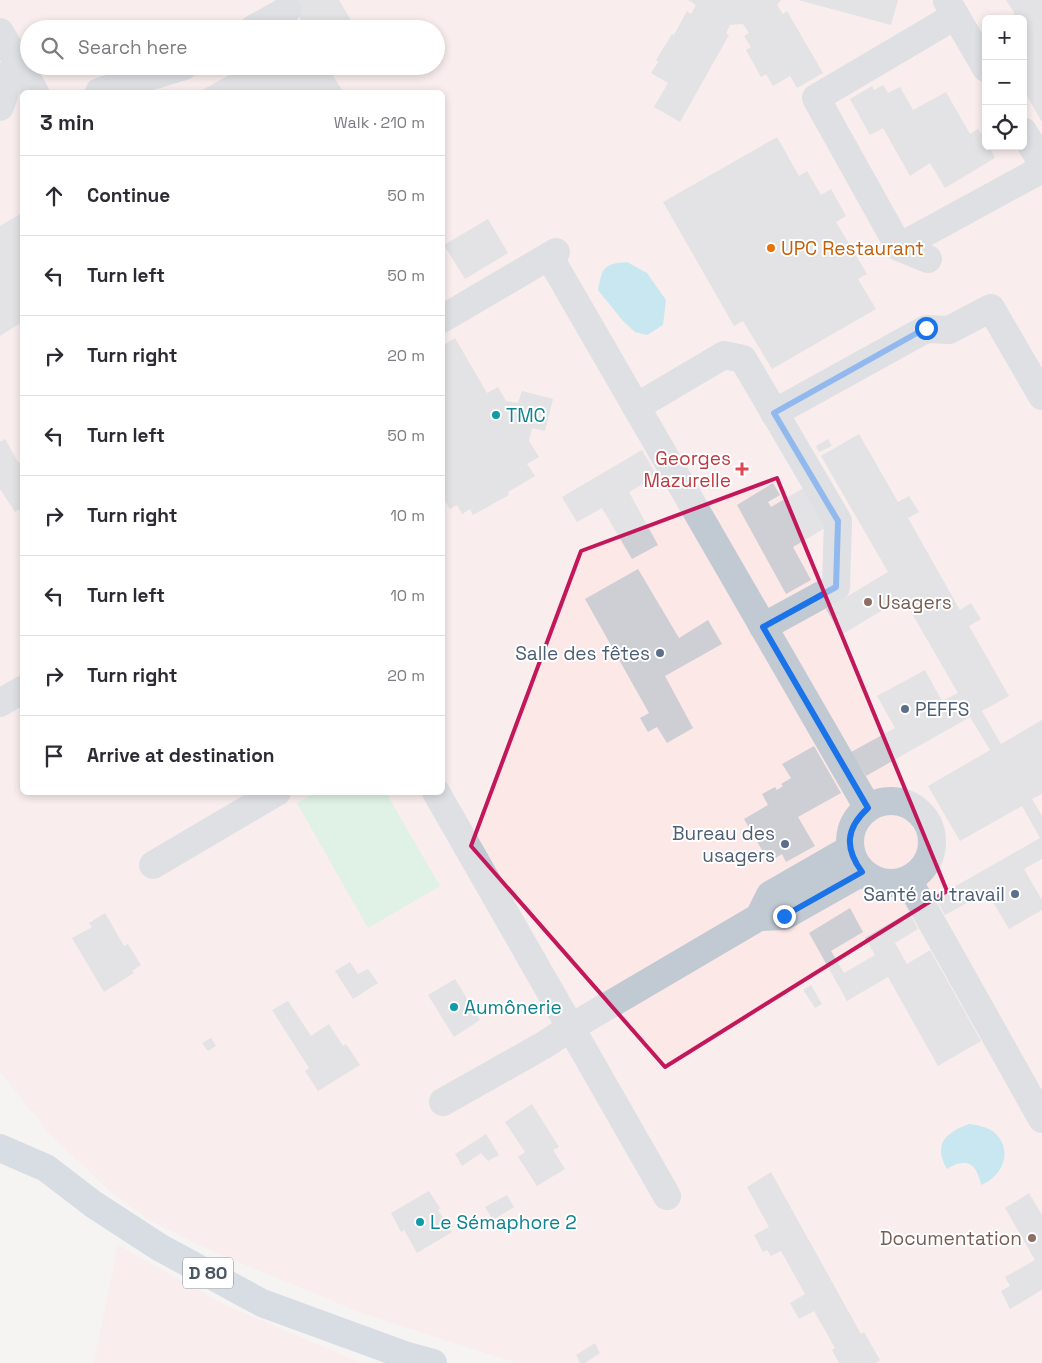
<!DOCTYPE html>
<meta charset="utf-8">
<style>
:root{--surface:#fff;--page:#f2f2f3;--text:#2b2b33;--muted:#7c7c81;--line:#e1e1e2}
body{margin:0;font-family:"Space Grotesk",sans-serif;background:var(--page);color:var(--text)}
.controls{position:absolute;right:15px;top:15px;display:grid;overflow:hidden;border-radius:8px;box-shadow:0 2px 8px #0003}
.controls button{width:45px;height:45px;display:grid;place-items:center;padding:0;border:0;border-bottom:1px solid var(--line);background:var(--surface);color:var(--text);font:25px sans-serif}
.stop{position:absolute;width:15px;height:15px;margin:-11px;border:4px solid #1a73e8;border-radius:50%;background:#fff}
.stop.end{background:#1a73e8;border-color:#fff;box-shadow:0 1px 5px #0008}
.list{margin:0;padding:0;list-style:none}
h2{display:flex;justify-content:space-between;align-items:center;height:65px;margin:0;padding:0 20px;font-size:21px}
h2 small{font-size:16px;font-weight:400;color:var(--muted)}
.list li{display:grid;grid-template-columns:32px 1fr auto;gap:15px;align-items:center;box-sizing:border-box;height:80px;padding:0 20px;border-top:1px solid var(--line)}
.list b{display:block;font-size:19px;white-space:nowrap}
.list em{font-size:16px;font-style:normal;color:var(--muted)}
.icon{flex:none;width:28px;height:28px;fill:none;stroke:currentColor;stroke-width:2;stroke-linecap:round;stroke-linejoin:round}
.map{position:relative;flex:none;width:1042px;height:1363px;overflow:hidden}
.search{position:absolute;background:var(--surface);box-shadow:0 2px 8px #0003;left:20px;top:20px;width:425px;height:55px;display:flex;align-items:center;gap:12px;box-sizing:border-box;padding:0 18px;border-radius:28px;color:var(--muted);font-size:19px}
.panel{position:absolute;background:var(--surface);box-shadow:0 2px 8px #0003;left:20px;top:90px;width:425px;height:705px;border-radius:8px}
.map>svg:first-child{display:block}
.medical{fill:#fce8e6;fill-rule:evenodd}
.green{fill:#c3f1d5}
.water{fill:#90daee}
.building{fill:#cdcfd5}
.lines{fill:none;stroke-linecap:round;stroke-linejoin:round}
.minor{stroke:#c1cad2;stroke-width:28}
.major{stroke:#b3c2d1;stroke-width:28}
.route{stroke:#1a73e8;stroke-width:6}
.marked{fill:none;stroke:#c2185b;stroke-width:4;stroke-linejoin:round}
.food-dot{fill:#e8710a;stroke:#fff;stroke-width:2}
.culture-dot{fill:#0f9aa8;stroke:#fff;stroke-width:2}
.health-dot{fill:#e0444e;stroke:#fff;stroke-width:2}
.education-dot{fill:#8d6e63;stroke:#fff;stroke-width:2}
.service-dot{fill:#5c6f8a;stroke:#fff;stroke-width:2}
.labels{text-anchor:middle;stroke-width:4;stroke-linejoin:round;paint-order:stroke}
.shield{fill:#fff;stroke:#808990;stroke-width:1}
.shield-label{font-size:18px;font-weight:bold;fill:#4a5661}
.food-label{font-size:19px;fill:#c56008;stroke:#fff;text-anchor:start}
.culture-label{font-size:19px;fill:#0d838f;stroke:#fff;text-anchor:start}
.health-label{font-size:19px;fill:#be3a42;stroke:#fff;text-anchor:end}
.education-label{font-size:19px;fill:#785e54;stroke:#fff;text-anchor:start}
.service-label{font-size:19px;fill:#4e5e75;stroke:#fff;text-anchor:end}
</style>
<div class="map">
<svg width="1042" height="1363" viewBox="0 0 1042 1363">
<rect width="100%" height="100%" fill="#f5f3f3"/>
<g class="medical">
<path d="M0,0h1042v1363h-525l-150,-48 -148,-61 -70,-34 -37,-27 -63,-60 -49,-61zM986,19h37v127h-37zM29,29h407v37h-407zM22,92h420v700h-420z"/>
<path d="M118,1245l107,60 136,58h-267z"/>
</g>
<path class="green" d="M315,793h71l54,93 -72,42 -71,-125z"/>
<g class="water">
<path d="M627,262l20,11 19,27 -3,25 -16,10 -12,-3 -12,-11 -25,-31c4,-23 6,-26 29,-28z"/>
<path d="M969,1124c9,1 19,3 26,9 19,18 7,44 -14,52 -4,-21 -14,-29 -34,-16 -14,-25 -2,-36 22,-45z"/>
</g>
<g class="building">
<path d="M290,0h49l17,29h-50z"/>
<path d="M688,0h93l-4,5 6,9 4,-3 36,62 -26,15 -7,-12 -17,10 -7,-12 -5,3 -15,-27 5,-3 -7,-11 5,-3 -6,-9 -13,1 -4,9 3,1 -49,87 -26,-15 14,-24 -17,-10 7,-11 -2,-2 16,-26 2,1 13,-24 4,3 5,-9z"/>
<path d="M798,0h100l-7,25z"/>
<path d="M1006,0h36v122l-19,-33v-70h-16l8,-5z"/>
<path d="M245,66h95l-9,6 12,20h-144z"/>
<path d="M883,85l5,8 12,-6 13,23 33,-18 24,42 8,-5 8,12v5h3l6,12 -50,30 -15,-25 -20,13 -27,-48 -13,7 -20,-36 22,-13 2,4z"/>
<path d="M777,137l22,39 8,-5 14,24 10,-6 15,27 -10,6 31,52 -9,5 18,30 -104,60 -29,-48 -9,5 -71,-124z"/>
<path d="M22,213v109l-22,14v-110z"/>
<path d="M488,219l20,34 -43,26 -21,-34z"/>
<path d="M455,338l32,55 11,-6 8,14 12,2 4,-12 31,8 -8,32 -13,-3 -3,13 10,16 -12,7 8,12 -27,16 1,3 -36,20 -3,-6 -8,5 -5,-9 -7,4 -8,-12v-151z"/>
<path d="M859,434l39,68 11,-6 10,16 -11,6 52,92 11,-7 10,16 -12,7 40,70 -27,15 19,33 41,-24v74l-10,5 10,17v43l-18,10 18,31v10l-33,19 -22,-37 -42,23 -10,-17 105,-60 -18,-32 -62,35 -32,-55 62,-36 -20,-33 -104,59 -15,-24 44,-24 -18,-32 48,-26 17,31 16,-8 -55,-95 -62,37 -15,-26 62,-37 -67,-116z"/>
<path d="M5,439l13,23 4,1v50l-2,-4 -5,3 -15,-23v-47z"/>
<path d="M828,439l4,7 -13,6 -3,-6z"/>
<path d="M642,450l15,26 -28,16 29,53 -26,14 -30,-51 -25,14 -15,-25z"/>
<path d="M773,483l7,12 -12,7 3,5 34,-20 22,40 -34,20 18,33 -25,14 -49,-89z"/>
<path d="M638,569l41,69 29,-18 14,24 -57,32 28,52 -26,15 -10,-16 -9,5 -8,-14 9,-5 -64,-114z"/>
<path d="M814,746l27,47 -43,24 17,29 -29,16 -4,-8 -11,7 -3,-5 -2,1 -22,-38 24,-14 -6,-11 13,-7 2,3 6,-4 -2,-2 10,-6 -9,-14z"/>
<path d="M850,908l13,24 -32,19 13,22 31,-18 -10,-17 44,-26 9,17 -23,14 12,21 23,-14 51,91 -43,25 -50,-89 -41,24 -38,-68z"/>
<path d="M105,913l19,33 4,-2 13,21 -9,6 2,2 -30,19 -32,-54 20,-11 -3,-4z"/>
<path d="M350,962l8,12 10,-5 10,14 -25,16 -18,-28z"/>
<path d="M455,979l25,41 -26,17 -26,-42z"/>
<path d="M811,985l11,19 -7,4 -12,-18z"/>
<path d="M288,1001l23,35 18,-12 14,22 3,-2 14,21 -42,26 -13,-20 4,-3 -37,-58z"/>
<path d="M211,1038l5,8 -8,5 -6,-8z"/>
<path d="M532,1104l27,43 -6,3 12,19 -28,17 -19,-29 7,-5 -20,-30z"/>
<path d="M486,1134l13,21 -11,6 -7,-8 -19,13 -7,-12z"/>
<path d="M771,1172l90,162 3,-2 16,28 -4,3h-37l-7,-13 3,-2 -21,-37 -15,8 -9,-16 15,-9 -24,-43 -10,5 -4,-6 -4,2 -9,-17 15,-8 -22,-40z"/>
<path d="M429,1191l11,17 -2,2 14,22 -35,21 -13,-23 -3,2 -10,-19z"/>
<path d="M1029,1193l13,22v75l-32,19 -9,-18 9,-5 -5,-9 30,-17 -30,-52z"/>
<path d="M507,1195l7,12 -21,13 -8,-13z"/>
<path d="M595,1343l5,10 -15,10h-5l-4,-8z"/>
</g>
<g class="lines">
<g class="minor">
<path d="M947,1l39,67"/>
<path d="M253,29l34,-19"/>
<path d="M0,32l35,60"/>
<path d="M99,92l85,-26"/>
<path d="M0,107l16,-47"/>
<path d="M1023,131l19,32"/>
<path d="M899,247l143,-78"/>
<path d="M549,256l319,552"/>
<path d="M928,259l-29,-12 -83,-149 139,-82"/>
<path d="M442,319l114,-67"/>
<path d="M636,407l88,-52 19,4 95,162 -2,66 -73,40"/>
<path d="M774,413l152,-84 23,1 42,-22 51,88"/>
<path d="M0,703l22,-13"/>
<path d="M436,792l231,404"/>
<circle cx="891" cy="842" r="41"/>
<path d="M850,849l-80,46 -11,22 25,-1 78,-44"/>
<path d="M153,865l124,-73"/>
<path d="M908,880l134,239"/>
<path d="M443,1102l101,-57 26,-17 189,-111"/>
</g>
<path class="major" d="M0,1148l46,20 47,36 66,43 103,56 142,52 29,8"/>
</g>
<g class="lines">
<path class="route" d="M784,916l78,-44c-18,-24 -16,-44 6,-64l-105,-181 73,-40 2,-66 -64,-108 152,-85"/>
</g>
<path d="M0 0H1042V1363H0ZM777,478l170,413 -282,176 -194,-221 110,-295z" fill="#f5f3f3" fill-opacity=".55" fill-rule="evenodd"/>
<path class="marked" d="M777,478l170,413 -282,176 -194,-221 110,-295z"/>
<circle class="food-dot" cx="771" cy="248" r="5"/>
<g class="culture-dot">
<circle cx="496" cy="415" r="5"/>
<circle cx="454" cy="1007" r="5"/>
<circle cx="420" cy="1222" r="5"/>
</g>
<path class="health-dot" d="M739.5 461.5h5v5h5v5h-5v5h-5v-5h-5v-5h5z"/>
<g class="education-dot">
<circle cx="868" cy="602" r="5"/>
<circle cx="1032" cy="1238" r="5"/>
</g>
<g class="service-dot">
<circle cx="660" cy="653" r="5"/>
<circle cx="905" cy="709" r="5"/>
<circle cx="785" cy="844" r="5"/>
<circle cx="1015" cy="894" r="5"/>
</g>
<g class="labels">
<rect class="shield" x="183" y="1257.5" width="50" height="31" rx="4"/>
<g class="shield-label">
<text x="208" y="1279">D 80</text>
</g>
<g class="food-label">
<text x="781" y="255">UPC Restaurant</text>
</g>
<g class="culture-label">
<text x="506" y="422">TMC</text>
<text x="464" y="1014">Aumônerie</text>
<text x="430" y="1229">Le Sémaphore 2</text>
</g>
<g class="health-label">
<text x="731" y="465">Georges<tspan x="731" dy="22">Mazurelle</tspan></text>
</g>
<g class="education-label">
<text x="878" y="609">Usagers</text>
<text x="1022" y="1245" text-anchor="end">Documentation</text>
</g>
<g class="service-label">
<text x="650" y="660">Salle des fêtes</text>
<text x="915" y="716" text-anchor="start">PEFFS</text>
<text x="775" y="840">Bureau des<tspan x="775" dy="22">usagers</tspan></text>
<text x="1005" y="901">Santé au travail</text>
</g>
</g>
</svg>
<div class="controls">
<button>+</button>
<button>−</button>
<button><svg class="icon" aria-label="locate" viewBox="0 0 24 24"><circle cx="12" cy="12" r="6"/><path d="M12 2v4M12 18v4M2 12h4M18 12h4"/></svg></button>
</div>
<div class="stop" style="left:926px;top:328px"></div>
<div class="stop end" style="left:784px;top:916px"></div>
<div class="search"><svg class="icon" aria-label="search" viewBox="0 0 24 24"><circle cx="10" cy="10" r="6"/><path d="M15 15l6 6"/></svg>Search here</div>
<section class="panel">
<h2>3 min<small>Walk · 210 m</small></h2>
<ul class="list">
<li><svg class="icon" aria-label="ahead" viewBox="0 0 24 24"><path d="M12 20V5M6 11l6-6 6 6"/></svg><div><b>Continue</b></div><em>50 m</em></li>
<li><svg class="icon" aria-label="left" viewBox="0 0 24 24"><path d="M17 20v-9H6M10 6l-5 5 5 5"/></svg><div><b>Turn left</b></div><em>50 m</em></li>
<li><svg class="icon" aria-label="right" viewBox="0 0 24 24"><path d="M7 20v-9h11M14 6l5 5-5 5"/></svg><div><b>Turn right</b></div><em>20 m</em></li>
<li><svg class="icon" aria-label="left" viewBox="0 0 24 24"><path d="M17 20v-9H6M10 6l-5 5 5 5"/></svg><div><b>Turn left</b></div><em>50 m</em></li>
<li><svg class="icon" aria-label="right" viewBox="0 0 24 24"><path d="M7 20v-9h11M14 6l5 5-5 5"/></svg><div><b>Turn right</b></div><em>10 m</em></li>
<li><svg class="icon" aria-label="left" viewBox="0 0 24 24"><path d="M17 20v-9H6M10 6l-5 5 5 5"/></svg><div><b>Turn left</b></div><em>10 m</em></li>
<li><svg class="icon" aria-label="right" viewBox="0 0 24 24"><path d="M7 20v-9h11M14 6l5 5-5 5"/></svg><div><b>Turn right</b></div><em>20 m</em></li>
<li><svg class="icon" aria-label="arrive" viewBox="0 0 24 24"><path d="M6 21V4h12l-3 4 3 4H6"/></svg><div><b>Arrive at destination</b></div></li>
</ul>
</section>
</div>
